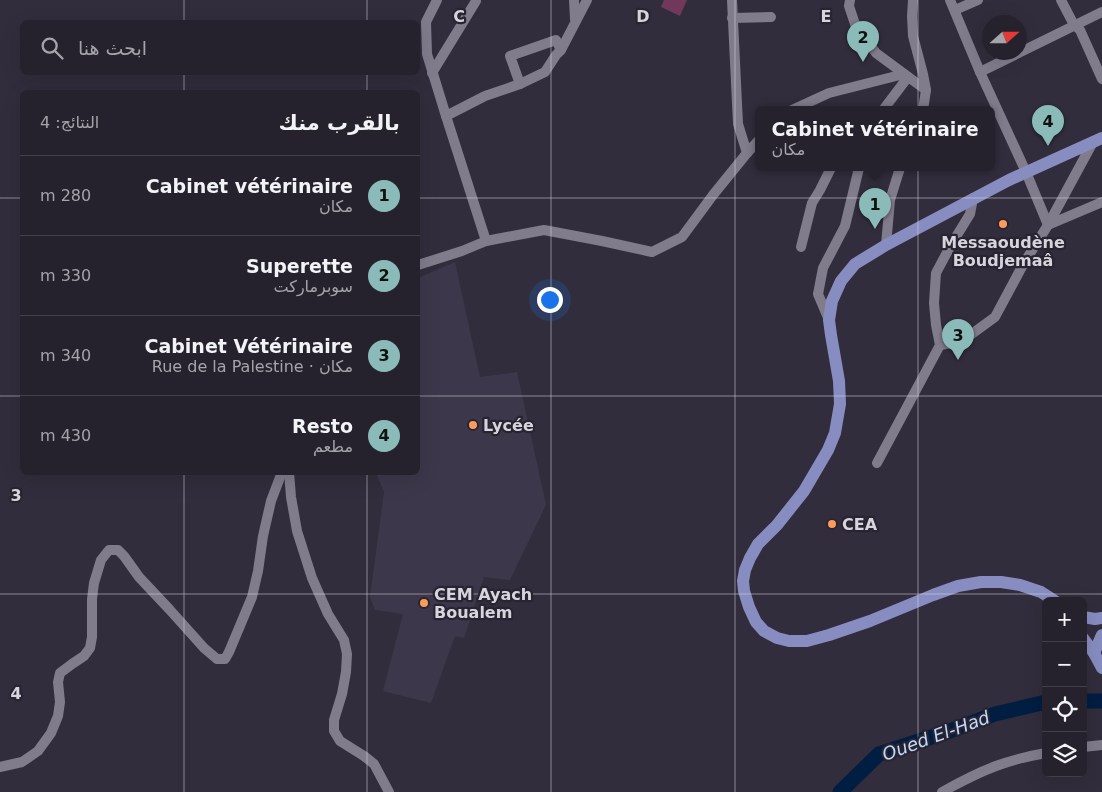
<!DOCTYPE html>
<html lang="ar">
<meta charset="utf-8">
<style>
:root{--surface:#26222d;--page:#2e2a35;--text:#f1f3f6;--muted:#a4a4aa;--line:#423f49;--accent:#8bbbb9}
body{margin:0;font-family:"DejaVu Sans","Noto Naskh Arabic",sans-serif;background:var(--page);color:var(--text);direction:rtl}
.controls{position:absolute;right:15px;bottom:15px;display:grid;overflow:hidden;border-radius:8px;box-shadow:0 5px 20px #0002}
.controls button{width:45px;height:45px;display:grid;place-items:center;padding:0;border:0;border-bottom:1px solid var(--line);background:var(--surface);color:var(--text);font:25px sans-serif}
.compass{position:absolute;left:982px;top:15px;width:45px;height:45px;border-radius:50%;background:var(--surface);box-shadow:0 5px 20px #0002;rotate:69deg}
.you{position:absolute;left:549px;top:299px;width:18px;height:18px;margin:-12px;border:4px solid #fff;border-radius:50%;background:#1a73e8;box-shadow:0 0 0 8px #1a73e833}
.badge{display:grid;place-items:center;width:32px;height:32px;border-radius:50%;background:var(--accent);color:#111;font-size:16px;font-weight:700}
.pin{position:absolute;translate:-50% -41px;filter:drop-shadow(0 1px 2px #0008)}
.pin::after{content:'';position:absolute;top:26px;width:18px;height:15px;background:inherit;clip-path:polygon(0 0,100% 0,50% 100%)}
.popup{position:absolute;left:755px;top:106px;width:240px;height:65px;box-sizing:border-box;display:grid;place-content:center;border-radius:8px;background:var(--surface);filter:drop-shadow(0 1px 4px #0005);font-size:16px;white-space:nowrap;color:var(--muted)}
.popup b{font-size:19px;color:var(--text)}
.popup::after{content:'';position:absolute;left:50%;top:100%;margin-left:-10px;border:10px solid transparent;border-top-color:var(--surface)}
.list{margin:0;padding:0;list-style:none}
h2{display:flex;justify-content:space-between;align-items:center;height:65px;margin:0;padding:0 20px;font-size:21px}
h2 small{font-size:16px;font-weight:400;color:var(--muted)}
.list li{display:grid;grid-template-columns:32px 1fr auto;gap:15px;align-items:center;box-sizing:border-box;height:80px;padding:0 20px;border-top:1px solid var(--line)}
.list b{display:block;font-size:19px;white-space:nowrap}
.list p{margin:0;font-size:16px;white-space:nowrap;color:var(--muted)}
.list em{font-size:16px;font-style:normal;color:var(--muted)}
.icon{flex:none;width:28px;height:28px;fill:none;stroke:currentColor;stroke-width:2;stroke-linecap:round;stroke-linejoin:round}
.map{position:relative;flex:none;width:1102px;height:792px;overflow:hidden;direction:ltr}
.search{position:absolute;background:var(--surface);box-shadow:0 5px 20px #0002;left:20px;top:20px;width:400px;height:55px;display:flex;align-items:center;gap:12px;box-sizing:border-box;padding:0 18px;border-radius:8px;color:var(--muted);font-size:19px}
.panel{position:absolute;background:var(--surface);box-shadow:0 5px 20px #0002;left:20px;top:90px;width:400px;height:385px;border-radius:8px;direction:rtl}
.map>svg:first-child{display:block}
.built{fill:#3d374b}
.pitch{fill:#70385a}
.lines{fill:none;stroke-linecap:round;stroke-linejoin:round}
.river{stroke:#001d42;stroke-width:15}
.minor{stroke:#817c8c;stroke-width:10}
.major{stroke:#888dc1;stroke-width:12}
.grid{fill:none;stroke:#d7d4dd;stroke-width:1;stroke-opacity:0.55}
.poi-dot{fill:#fe9b59;stroke:#282431;stroke-width:2}
.labels{text-anchor:middle;stroke-width:4.5;stroke-linejoin:round;paint-order:stroke}
.poi-label{font-size:16px;font-weight:bold;fill:#d7d4dd;stroke:#282431;text-anchor:start}
.water-label{font-size:18px;font-style:italic;fill:#c1dafa;stroke:#282431}
.grid-label{font-size:16px;text-anchor:middle;font-weight:bold;fill:#d7d4dd;stroke:#282431;stroke-width:4.5;stroke-linejoin:round;paint-order:stroke}
</style>
<div class="map">
<svg width="1102" height="792" viewBox="0 0 1102 792">
<rect width="100%" height="100%" fill="#322d3c"/>
<path class="built" d="M455,262l25,115 37,-5 29,133 -36,75 -26,-3 -20,61 -9,-2 -24,67 -48,-12 20,-77 -28,-4 -5,-13 14,-105 -8,-19 42,-1v-194z"/>
<path class="pitch" d="M664,0h23l-7,16 -19,-9z"/>
<g class="lines">
<g class="river">
<path d="M1083,701h19"/>
<path d="M840,792l39,-38 68,-22 48,-18 51,-12"/>
</g>
<g class="minor">
<path d="M437,0l-11,22 1,32 19,62 40,125 58,-11 58,11 50,11 30,-15 31,-42 34,-42"/>
<path d="M574,0l1,19"/>
<path d="M732,0l6,124 9,29 12,-13"/>
<path d="M850,0l-1,6 7,21 20,26 50,37"/>
<path d="M913,0l-1,16 1,20 10,38 3,16 -3,20"/>
<path d="M950,0l30,72 46,100 22,53"/>
<path d="M1061,0l13,25 6,5 22,49"/>
<path d="M955,10l23,-10"/>
<path d="M732,18l39,-1"/>
<path d="M980,72l122,-60"/>
<path d="M432,73l44,-72"/>
<path d="M520,84l25,-12 11,-17 5,-5"/>
<path d="M792,110l37,-17 75,-19"/>
<path d="M883,110l25,-33"/>
<path d="M446,116l39,-20 35,-12 -10,-28 46,-16 5,10 26,-50"/>
<path d="M1048,225l54,-23"/>
<path d="M886,245l4,-45 10,-32"/>
<path d="M801,247l11,-44 8,-13 11,-22"/>
<path d="M418,265l44,-14 24,-10"/>
<path d="M829,320l-11,-26 5,-26 22,-42 14,-58"/>
<path d="M940,345l17,-3 12,-6 26,-19 29,-54 24,-38 45,-83"/>
<path d="M877,463l63,-118 -4,-20 -2,-22 2,-30 15,-28 19,-31 3,-16"/>
<path d="M289,472l2,25 6,34 15,47 16,36 16,26 3,14 -1,18 -4,22 -8,26v11l6,10 24,15 10,8 15,28"/>
<path d="M1083,747l19,-2"/>
<path d="M0,767l22,-5 16,-11 13,-18 7,-17 2,-14 -2,-20 2,-9 12,-9 12,-8 6,-8 2,-11v-38l2,-16 7,-23 8,-10h9l6,6 15,21 31,33 34,38 13,11h8l4,-7 23,-55 6,-26 5,-35 8,-35 11,-29"/>
<path d="M942,792c18,-10 35,-19 54,-26 16,-6 33,-10 50,-13"/>
</g>
<g class="major">
<path d="M1055,601l-14,-9 -21,-7 -19,-3h-20l-23,4 -25,9 -63,26 -41,14 -22,6h-18l-12,-3 -13,-7 -8,-9 -7,-15 -5,-16 -1,-10 2,-11 5,-12 8,-14 19,-19 27,-34 24,-41 7,-17 5,-29 -1,-23 -8,-46 -2,-15 3,-19 9,-20 14,-17 31,-19 123,-65 93,-42"/>
<path d="M1083,617l12,2 7,-1"/>
<path d="M1083,638l11,15 8,15"/>
<path d="M1094,653l8,-18"/>
</g>
</g>
<path class="grid" d="M184,0v22M367,0v22M551,0v792M735,0v792M918,0v792M184,72v20M367,72v20M0,198h22M418,198h684M0,396h22M418,396h684M184,472v320M367,472v320M0,594h1102"/>
<g class="poi-dot">
<circle cx="1003" cy="224" r="5"/>
<circle cx="473" cy="425" r="5"/>
<circle cx="832" cy="524" r="5"/>
<circle cx="424" cy="603" r="5"/>
</g>
<g class="labels">
<g class="poi-label">
<text x="1003" y="248" text-anchor="middle">Messaoudène<tspan x="1003" dy="18">Boudjemaâ</tspan></text>
<text x="483" y="431">Lycée</text>
<text x="842" y="530">CEA</text>
<text x="434" y="600">CEM Ayach<tspan x="434" dy="18">Boualem</tspan></text>
</g>
<g class="water-label">
<text transform="translate(936 736) rotate(-20)" y="6">Oued El-Had</text>
</g>
</g>
<g class="grid-label">
<text x="459" y="22">C</text>
<text x="643" y="22">D</text>
<text x="826" y="22">E</text>
<text x="16" y="501">3</text>
<text x="16" y="699">4</text>
</g>
</svg>
<div class="controls">
<button>+</button>
<button>−</button>
<button><svg class="icon" aria-label="locate" viewBox="0 0 24 24"><circle cx="12" cy="12" r="6"/><path d="M12 2v4M12 18v4M2 12h4M18 12h4"/></svg></button>
<button><svg class="icon" aria-label="layers" viewBox="0 0 24 24"><path d="M12 4l9 5-9 5-9-5zM3 14l9 5 9-5"/></svg></button>
</div>
<svg class="compass" viewBox="-18 -18 36 36"><path d="M0-13l5 13h-10z" fill="#e53935"/><path d="M0 13l5-13h-10z" fill="#a4a4aa"/></svg>
<div class="you"></div>
<div class="pin badge" style="left:875px;top:229px">1</div>
<div class="popup"><b>Cabinet vétérinaire</b>مكان</div>
<div class="pin badge" style="left:863px;top:62px">2</div>
<div class="pin badge" style="left:958px;top:360px">3</div>
<div class="pin badge" style="left:1048px;top:146px">4</div>
<div class="search"><svg class="icon" aria-label="search" viewBox="0 0 24 24"><circle cx="10" cy="10" r="6"/><path d="M15 15l6 6"/></svg>ابحث هنا</div>
<section class="panel">
<h2>بالقرب منك<small>النتائج: 4</small></h2>
<ul class="list">
<li><span class="badge">1</span><div><b>Cabinet vétérinaire</b><p>مكان</p></div><em>280 m</em></li>
<li><span class="badge">2</span><div><b>Superette</b><p>سوبرماركت</p></div><em>330 m</em></li>
<li><span class="badge">3</span><div><b>Cabinet Vétérinaire</b><p>مكان · Rue de la Palestine</p></div><em>340 m</em></li>
<li><span class="badge">4</span><div><b>Resto</b><p>مطعم</p></div><em>430 m</em></li>
</ul>
</section>
</div>
